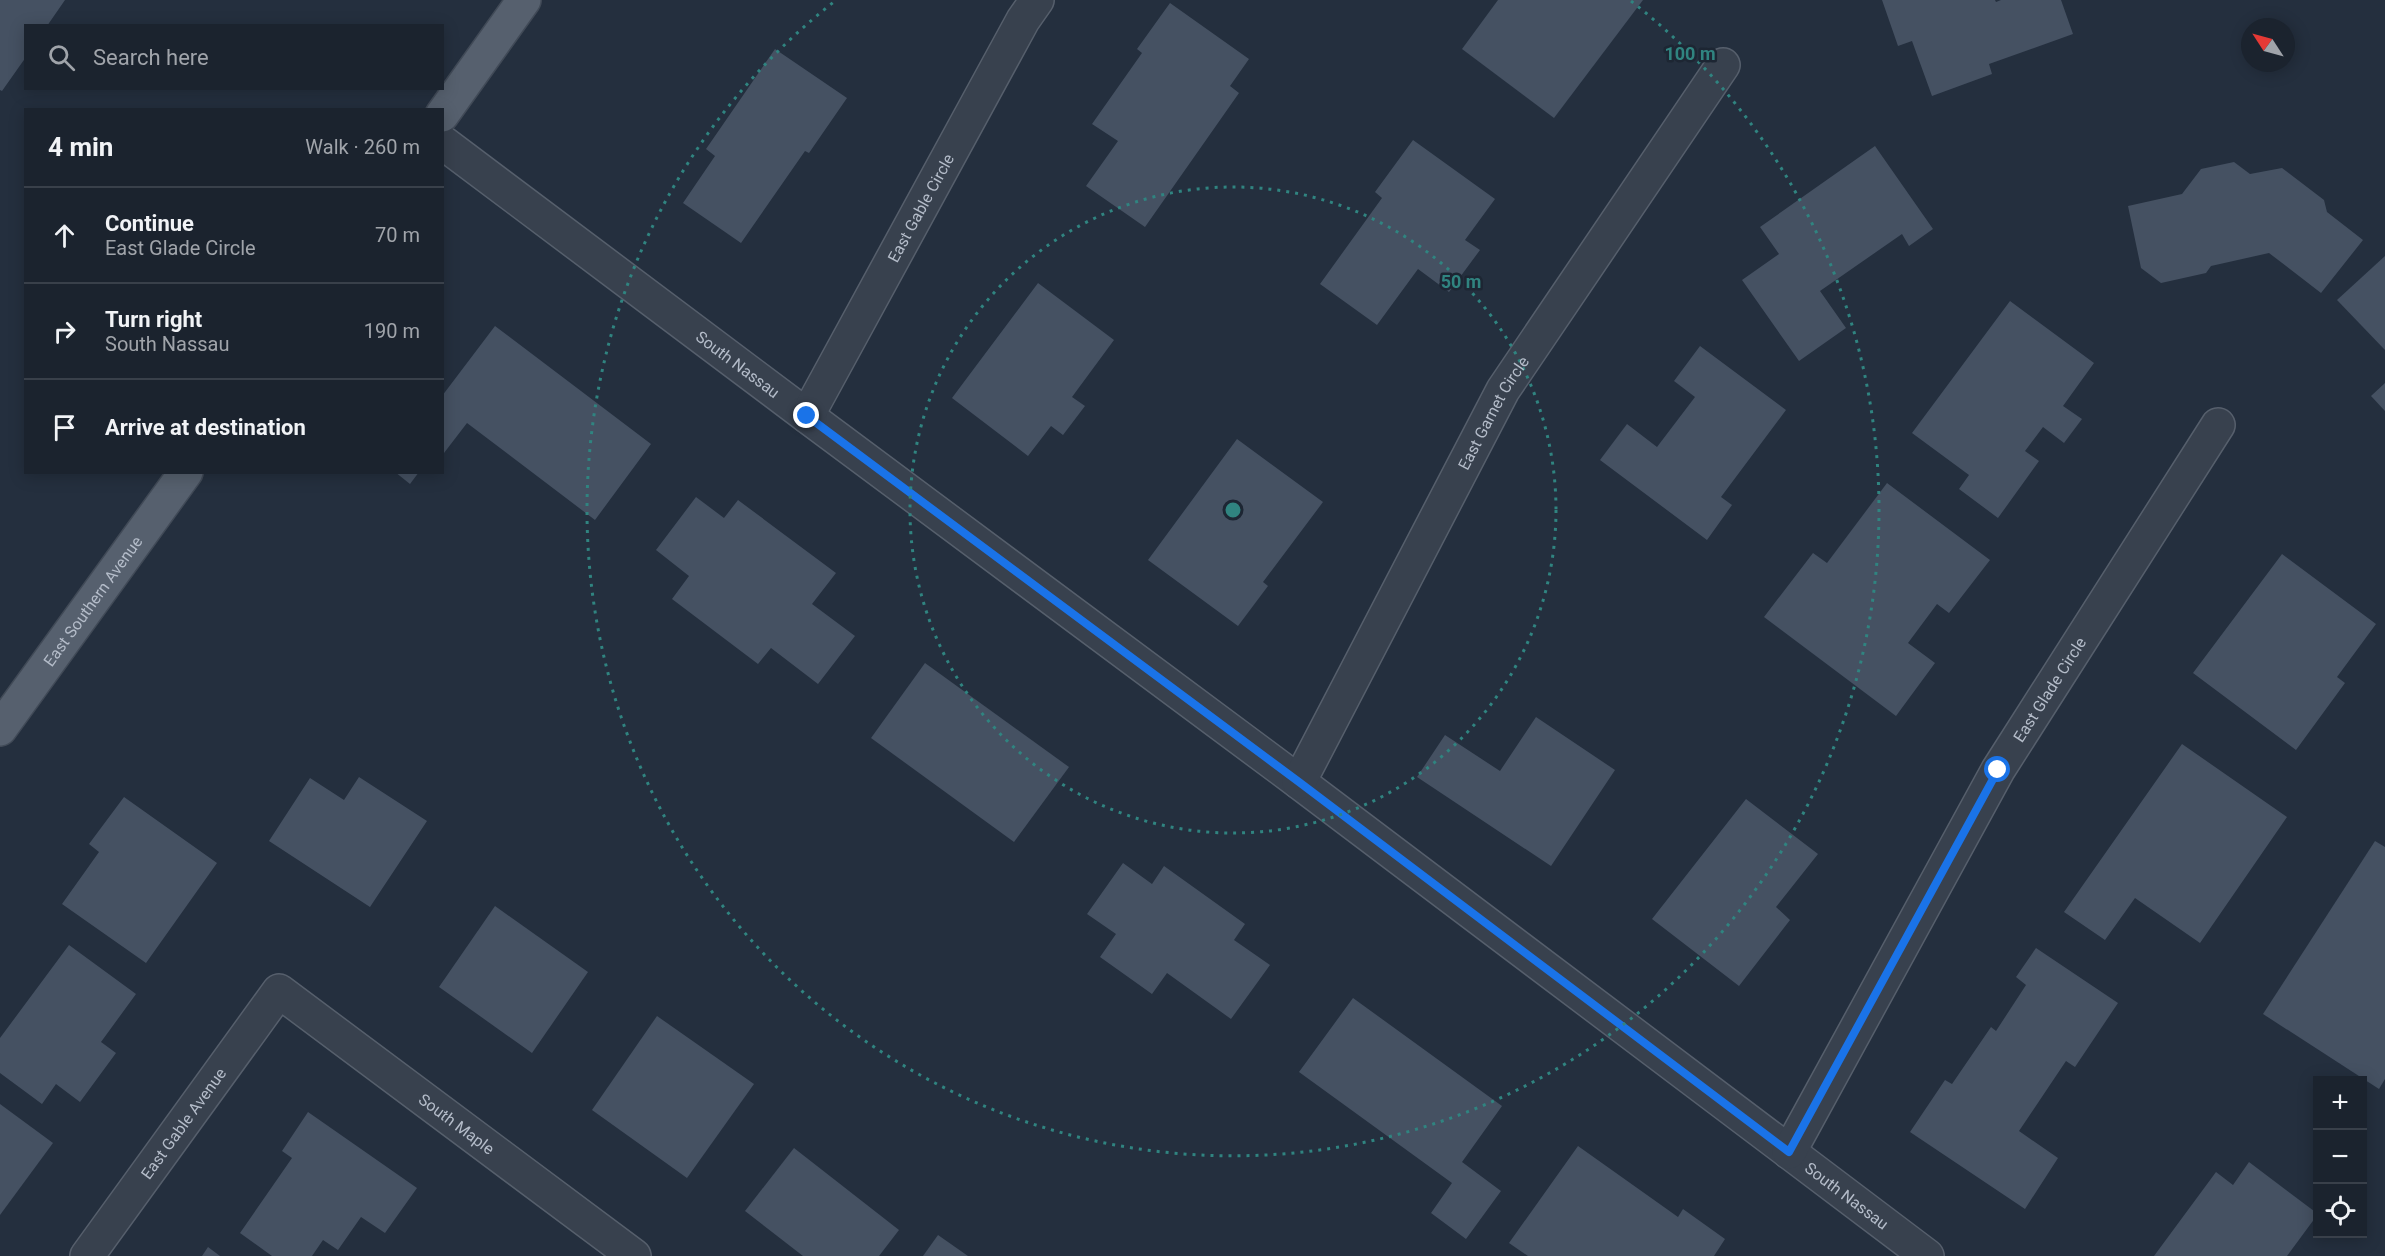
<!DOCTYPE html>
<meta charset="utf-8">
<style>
:root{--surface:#1b232e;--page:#242b36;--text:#f1f3f6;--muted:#a0a4aa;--line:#39404a}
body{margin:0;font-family:Roboto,sans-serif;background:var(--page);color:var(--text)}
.controls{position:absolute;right:18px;bottom:18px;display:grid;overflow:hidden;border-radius:0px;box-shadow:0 3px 15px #0003}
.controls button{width:54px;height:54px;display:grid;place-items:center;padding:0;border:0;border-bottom:2px solid var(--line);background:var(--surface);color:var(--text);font:30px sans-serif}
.compass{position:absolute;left:2241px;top:18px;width:54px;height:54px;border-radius:50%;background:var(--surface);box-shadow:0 3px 15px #0003;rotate:306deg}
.stop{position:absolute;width:18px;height:18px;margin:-14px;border:4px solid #1a73e8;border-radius:50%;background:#fff}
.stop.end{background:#1a73e8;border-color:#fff;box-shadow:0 2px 6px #0008}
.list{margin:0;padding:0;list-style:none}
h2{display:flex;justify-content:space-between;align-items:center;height:78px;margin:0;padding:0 24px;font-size:26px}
h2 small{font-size:20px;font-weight:400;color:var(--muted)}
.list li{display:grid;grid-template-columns:39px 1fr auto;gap:18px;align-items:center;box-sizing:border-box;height:96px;padding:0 24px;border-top:2px solid var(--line)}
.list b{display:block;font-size:22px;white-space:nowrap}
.list p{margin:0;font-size:20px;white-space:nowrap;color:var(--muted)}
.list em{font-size:20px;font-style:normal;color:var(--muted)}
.icon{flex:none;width:33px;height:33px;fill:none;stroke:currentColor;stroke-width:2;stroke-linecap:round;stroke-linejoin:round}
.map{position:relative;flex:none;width:2385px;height:1256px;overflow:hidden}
.search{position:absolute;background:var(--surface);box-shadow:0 3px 15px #0003;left:24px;top:24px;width:420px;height:66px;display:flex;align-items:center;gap:15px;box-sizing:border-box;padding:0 21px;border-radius:0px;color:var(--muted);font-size:22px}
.panel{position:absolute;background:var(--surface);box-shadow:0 3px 15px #0003;left:24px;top:108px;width:420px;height:366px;border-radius:0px}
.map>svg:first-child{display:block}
.building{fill:#455162}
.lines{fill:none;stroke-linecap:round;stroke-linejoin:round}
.minor-casing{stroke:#565f6c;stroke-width:36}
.major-casing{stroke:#414a57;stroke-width:36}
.minor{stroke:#38414e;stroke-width:33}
.major{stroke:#56606e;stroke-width:33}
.route{stroke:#1a73e8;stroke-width:8}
.ring{fill:none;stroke:#308480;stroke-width:3;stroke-dasharray:3 6}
.labels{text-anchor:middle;stroke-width:5;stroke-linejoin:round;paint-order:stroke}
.street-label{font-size:16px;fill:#b4bcc9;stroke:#1d2633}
.centre{fill:#308480;stroke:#1d2633;stroke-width:3}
.ring-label{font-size:18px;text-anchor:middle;font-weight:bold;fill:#308480;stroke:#1d2633;stroke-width:5;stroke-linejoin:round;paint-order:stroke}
</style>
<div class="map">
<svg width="2385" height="1256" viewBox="0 0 2385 1256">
<rect width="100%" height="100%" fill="#242f3e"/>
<g class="building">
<path d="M0,0h65l-18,26h-21v31l-24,34 -2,-1z"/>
<path d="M1498,0h145l-89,118 -92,-69z"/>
<path d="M1882,0h113l1,2 5,-2h60l12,34 -84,30 3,10 -60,22 -20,-55 -14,5z"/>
<path d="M1170,3l79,56 -19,27 9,7 -94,134 -59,-41 32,-45 -26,-17 50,-71 -5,-4z"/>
<path d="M775,49l72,49 -38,55 -4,-2 -64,92 -58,-40 32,-47 -9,-7z"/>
<path d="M1413,140l82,59 -30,41 15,10 -31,42 -31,-23 -41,56 -57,-41 62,-86 -7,-6z"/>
<path d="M1875,146l58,83 -24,17 -7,-12 -82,57 26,37 -47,33 -57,-81 37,-26 -19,-27z"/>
<path d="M2234,162l16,12 32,-6 42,32 3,12 36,28 -42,53 -52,-40 -58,13 -5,7 -45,10 -20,-15 -13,-62 54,-12 19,-25z"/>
<path d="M2385,256v94l-48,-50z"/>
<path d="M1038,283l76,57 -42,57 13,9 -22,29 -12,-9 -23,30 -76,-58z"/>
<path d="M2010,301l84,62 -31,43 19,13 -18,24 -21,-16 -18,24 14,10 -41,57 -39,-29 10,-14 -57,-42z"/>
<path d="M495,326l156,118 -56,76 -128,-97 -23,30 -2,-1v-56z"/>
<path d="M1700,346l86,64 -65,87 11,8 -25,35 -107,-80 27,-36 30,23 38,-50 -21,-16z"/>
<path d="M2385,383v28l-14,-15z"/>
<path d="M1237,439l86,63 -60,80 5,4 -30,40 -90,-66z"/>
<path d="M395,472h24l-9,12z"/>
<path d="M1887,483l103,77 -41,53 -12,-9 -29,39 27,20 -39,53 -132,-99 49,-64 14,10z"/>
<path d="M696,497l28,21 14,-18 98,73 -24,31 43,32 -37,48 -47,-36 -13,16 -86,-65 17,-23 -33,-26z"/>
<path d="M2282,554l94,70 -39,53 8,6 -49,67 -103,-77z"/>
<path d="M925,663l144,104 -55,75 -143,-104z"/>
<path d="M1536,717l79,53 -64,96 -134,-89 28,-42 55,36z"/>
<path d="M2182,744l105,73 -87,126 -65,-45 -30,42 -41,-28z"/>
<path d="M359,777l68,44 -57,86 -101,-66 41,-63 34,22z"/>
<path d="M124,797l93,66 -71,100 -84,-59 37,-52 -10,-8z"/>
<path d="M1746,799l72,55 -42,53 14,13 -51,66 -87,-67z"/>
<path d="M2375,841l10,6v232l-6,10 -116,-75z"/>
<path d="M1123,863l29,21 12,-18 81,58 -11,16 36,25 -39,54 -64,-46 -15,21 -52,-37 16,-23 -29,-20z"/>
<path d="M495,906l93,66 -56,81 -93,-66z"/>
<path d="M69,945l67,49 -35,48 15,11 -36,49 -24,-18 -14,20 -42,-31v-35z"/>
<path d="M2036,948l82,55 -43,64 -9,-6 -47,70 39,27 -33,51 -115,-77 35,-52 7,4 39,-57 5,4 30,-46 -10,-8z"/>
<path d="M1353,998l149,108 -40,56 39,29 -35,48 -35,-26 21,-30 -153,-111z"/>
<path d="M657,1016l97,68 -67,94 -95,-68z"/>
<path d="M0,1104l53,39 -53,72z"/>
<path d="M308,1112l109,76 -32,45 -24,-16 -23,33 -15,-10 -11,16h-40l-32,-23 52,-75 -10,-7z"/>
<path d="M1578,1146l100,71 5,-8 42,30 -11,17h-186l-19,-13z"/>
<path d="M794,1148l105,82 -20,26h-76l-58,-45z"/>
<path d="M2249,1162l69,52 -31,42h-133l62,-84 17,13z"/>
<path d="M938,1235l30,21h-45z"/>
<path d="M208,1247l12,9h-18z"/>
</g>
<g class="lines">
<g class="minor-casing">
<g id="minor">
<path id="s1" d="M442,142l365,274 492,366 628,474"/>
<path id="s2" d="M807,416l216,-396 14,-20"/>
<path id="s3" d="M1299,782l204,-392 220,-325"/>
<path id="s4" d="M1789,1152l209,-382 220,-345"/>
<path id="s5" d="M87,1256l192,-265 355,265"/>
</g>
</g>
<g class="major-casing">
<g id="major">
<path d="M442,115l82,-115"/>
<path id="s6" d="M0,729l186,-257"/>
</g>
</g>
<use href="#minor" class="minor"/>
<use href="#major" class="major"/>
</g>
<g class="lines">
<path class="route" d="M807,416l492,366 490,370 209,-382"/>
</g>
<g class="ring">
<circle cx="1233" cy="510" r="323"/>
<path d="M1631 1A646 646 0 1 1 835 1"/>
</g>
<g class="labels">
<g class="street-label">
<text dy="6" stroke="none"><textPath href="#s2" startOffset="237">East Gable Circle</textPath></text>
<text dy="6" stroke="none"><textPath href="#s1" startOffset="370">South Nassau</textPath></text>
<text dy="6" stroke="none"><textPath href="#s3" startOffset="417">East Garnet Circle</textPath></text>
<text dy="6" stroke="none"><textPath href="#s6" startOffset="158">East Southern Avenue</textPath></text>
<text dy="6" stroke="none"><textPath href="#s4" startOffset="531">East Glade Circle</textPath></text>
<text dy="6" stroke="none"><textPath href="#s5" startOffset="164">East Gable Avenue</textPath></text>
<text dy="6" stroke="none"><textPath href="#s5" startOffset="549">South Maple</textPath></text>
<text dy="6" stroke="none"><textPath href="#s1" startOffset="1756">South Nassau</textPath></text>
</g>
</g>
<circle cx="1233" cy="510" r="9" class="centre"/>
<g class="ring-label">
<text x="1690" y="60">100 m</text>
<text x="1461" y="288">50 m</text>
</g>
</svg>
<div class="controls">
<button>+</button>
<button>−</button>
<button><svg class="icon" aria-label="locate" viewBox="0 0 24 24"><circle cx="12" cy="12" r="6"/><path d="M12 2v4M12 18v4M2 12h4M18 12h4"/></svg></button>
</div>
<svg class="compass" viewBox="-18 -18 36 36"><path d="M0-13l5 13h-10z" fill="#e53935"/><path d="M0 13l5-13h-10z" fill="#a0a4aa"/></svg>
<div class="stop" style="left:1998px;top:770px"></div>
<div class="stop end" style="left:807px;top:416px"></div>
<div class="search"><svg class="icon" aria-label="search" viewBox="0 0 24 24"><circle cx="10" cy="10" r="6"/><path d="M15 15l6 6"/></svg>Search here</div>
<section class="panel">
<h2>4 min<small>Walk · 260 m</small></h2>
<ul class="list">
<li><svg class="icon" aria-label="ahead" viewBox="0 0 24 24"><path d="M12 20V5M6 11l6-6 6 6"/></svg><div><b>Continue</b><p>East Glade Circle</p></div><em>70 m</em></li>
<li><svg class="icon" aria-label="right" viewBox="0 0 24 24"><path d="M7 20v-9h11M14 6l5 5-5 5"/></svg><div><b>Turn right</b><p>South Nassau</p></div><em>190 m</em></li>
<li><svg class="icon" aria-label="arrive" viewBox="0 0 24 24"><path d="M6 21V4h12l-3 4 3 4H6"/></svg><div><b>Arrive at destination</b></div></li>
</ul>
</section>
</div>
